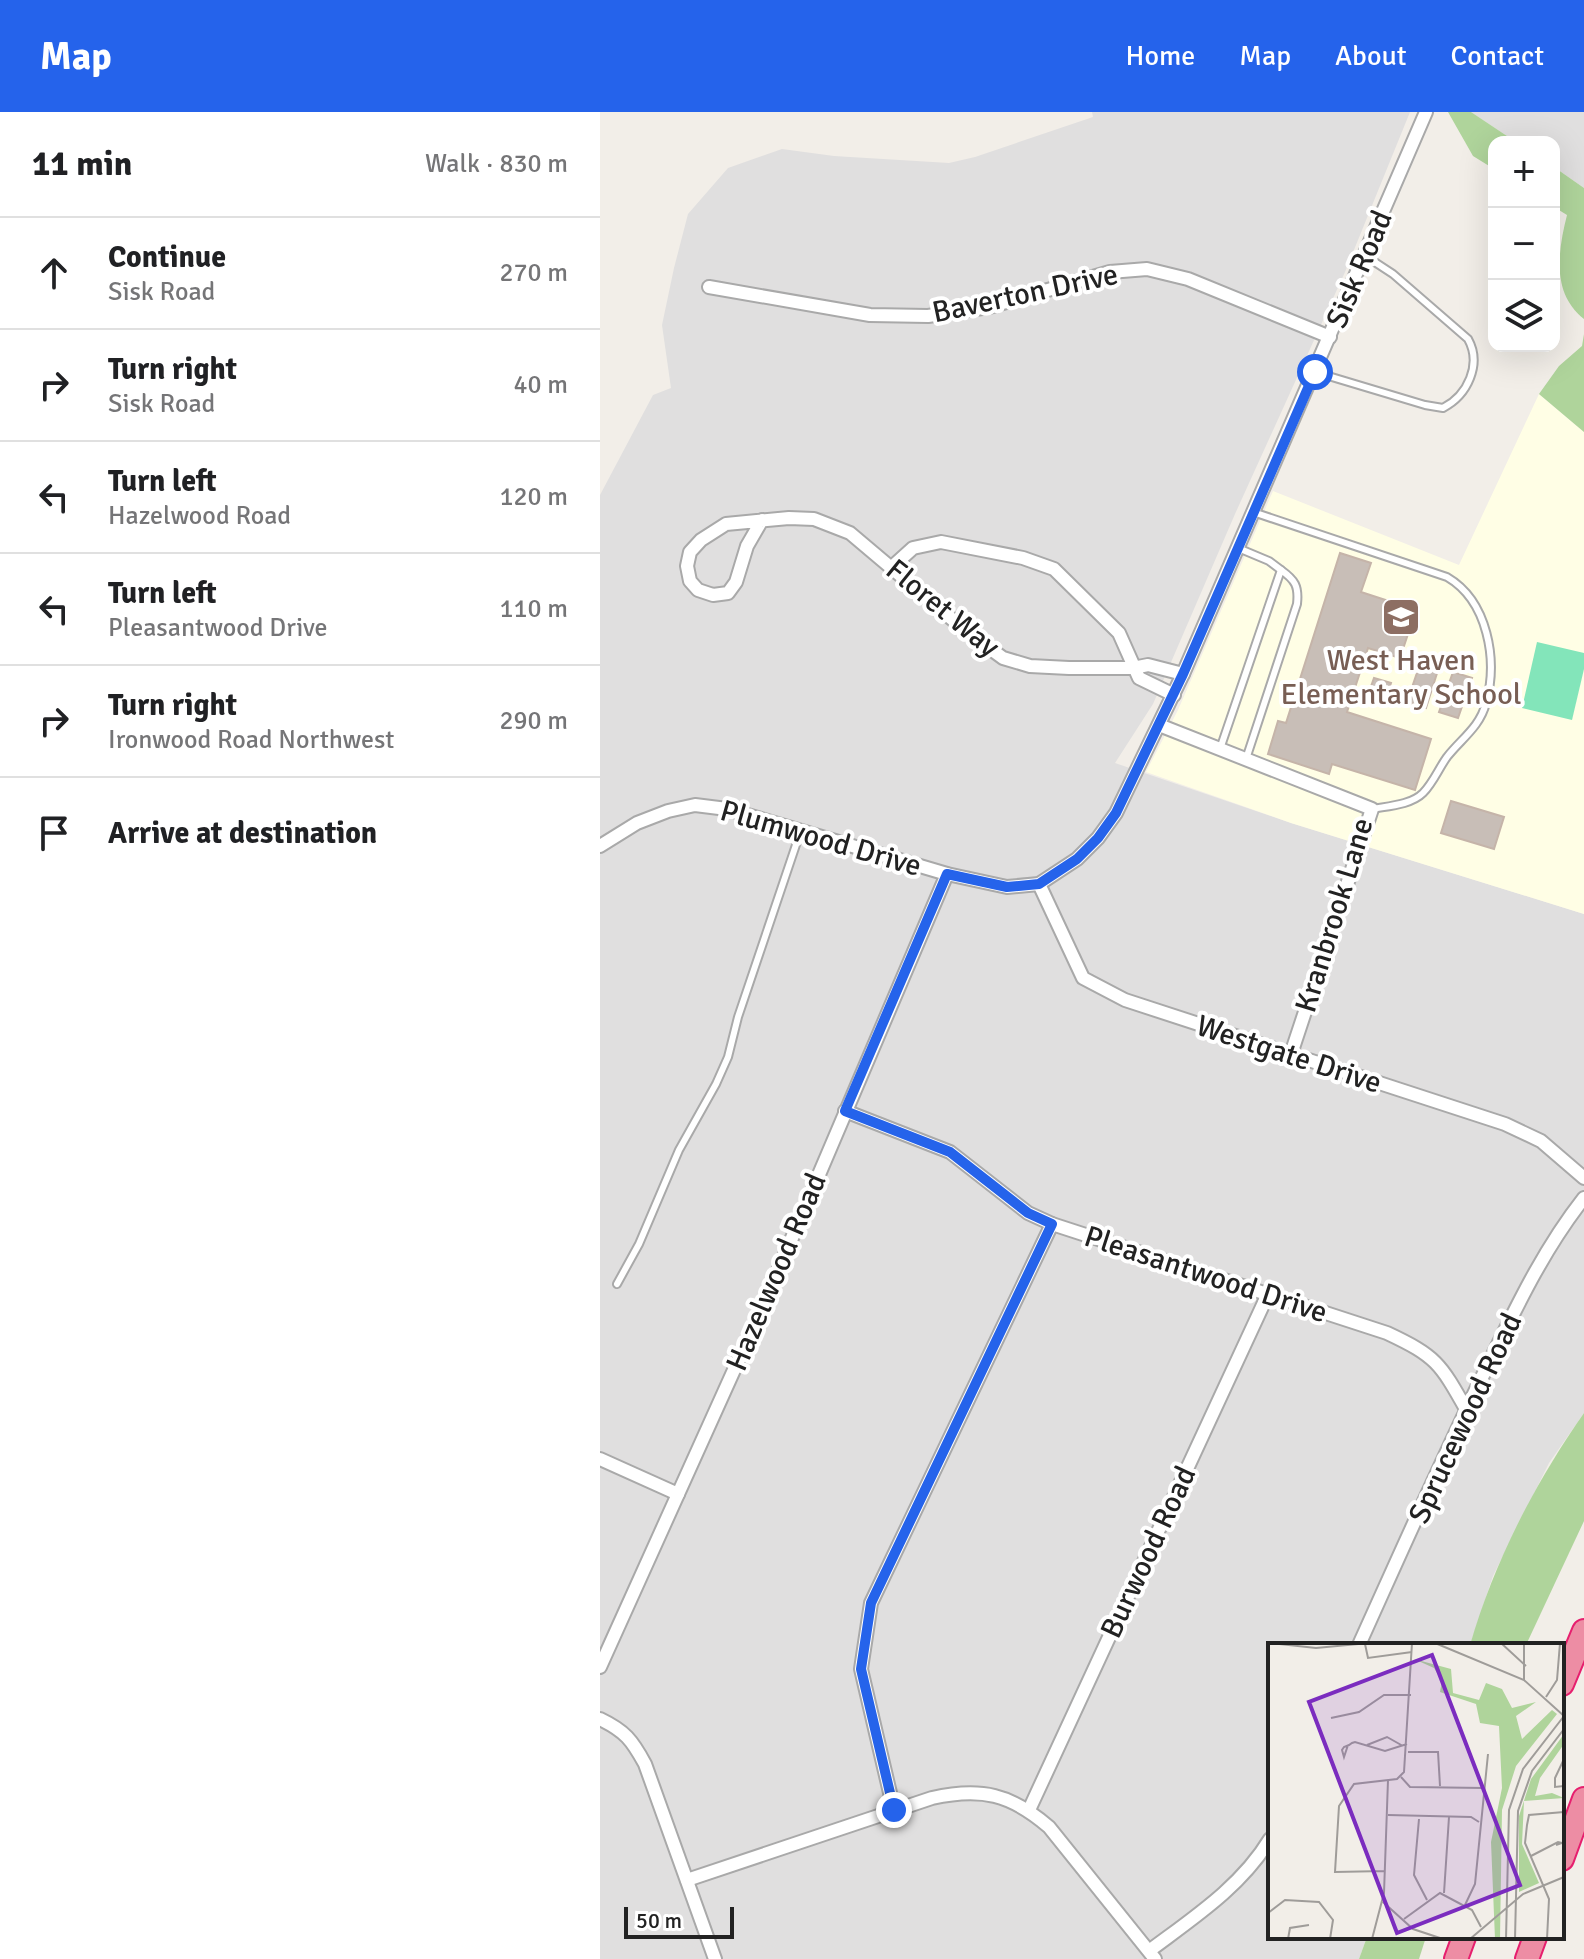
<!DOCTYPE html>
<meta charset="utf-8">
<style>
:root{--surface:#fff;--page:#f6f6f6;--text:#202124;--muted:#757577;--line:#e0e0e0;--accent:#2563eb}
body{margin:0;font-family:Signika,sans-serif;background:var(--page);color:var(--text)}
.controls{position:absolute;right:24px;top:24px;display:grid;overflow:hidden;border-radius:16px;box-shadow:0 8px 32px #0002}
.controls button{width:72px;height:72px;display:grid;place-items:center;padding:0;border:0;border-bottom:2px solid var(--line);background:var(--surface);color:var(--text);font:40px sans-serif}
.scale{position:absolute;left:24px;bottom:20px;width:110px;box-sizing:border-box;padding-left:8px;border:4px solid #222;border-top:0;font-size:22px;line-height:28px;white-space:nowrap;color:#222;-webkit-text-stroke:6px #fff;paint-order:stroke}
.stop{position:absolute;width:24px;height:24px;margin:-18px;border:6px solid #2563eb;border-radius:50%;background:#fff}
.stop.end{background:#2563eb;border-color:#fff;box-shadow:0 2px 8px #0008}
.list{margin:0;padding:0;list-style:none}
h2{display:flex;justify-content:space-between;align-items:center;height:104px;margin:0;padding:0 32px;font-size:34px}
h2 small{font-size:26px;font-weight:400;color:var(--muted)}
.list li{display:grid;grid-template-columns:52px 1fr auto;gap:24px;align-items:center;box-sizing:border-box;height:112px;padding:0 32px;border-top:2px solid var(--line)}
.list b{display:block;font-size:30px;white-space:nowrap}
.list p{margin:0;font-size:26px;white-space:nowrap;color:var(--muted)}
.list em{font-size:26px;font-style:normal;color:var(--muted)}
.icon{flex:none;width:44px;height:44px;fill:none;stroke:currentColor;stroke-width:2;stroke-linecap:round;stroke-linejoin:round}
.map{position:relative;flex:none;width:984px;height:1847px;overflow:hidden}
header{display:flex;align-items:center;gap:48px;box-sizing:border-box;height:112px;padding:0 40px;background:var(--accent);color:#fff}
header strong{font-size:38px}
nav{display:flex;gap:44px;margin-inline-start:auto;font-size:28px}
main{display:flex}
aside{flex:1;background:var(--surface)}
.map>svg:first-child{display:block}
.residential{fill:#e0dfdf}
.education{fill:#fffee5}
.forest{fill:#afd49b}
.pitch{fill:#83e5ba}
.building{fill:#c8beb7;stroke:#c5b4a9;stroke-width:2}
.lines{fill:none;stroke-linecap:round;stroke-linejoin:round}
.service-casing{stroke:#a9a9a9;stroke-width:10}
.minor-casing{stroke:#a9a9a9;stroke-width:16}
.motorway-casing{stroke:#e61f6e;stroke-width:26}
.service{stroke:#fff;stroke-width:6}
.minor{stroke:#fff;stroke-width:12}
.motorway{stroke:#ed8da4;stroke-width:22}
.route{stroke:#2563eb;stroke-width:10}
.labels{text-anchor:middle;stroke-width:8;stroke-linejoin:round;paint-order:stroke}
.street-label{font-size:30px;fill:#222;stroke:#fff}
.education-label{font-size:30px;fill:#785e54;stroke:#fff}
.inset-road{fill:none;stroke:#9f9c99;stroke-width:2}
.view{fill:#7b2cbf;fill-opacity:0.15;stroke:#7b2cbf;stroke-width:4}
.inset-edge{fill:none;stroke:#222;stroke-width:4}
</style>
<header>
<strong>Map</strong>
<nav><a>Home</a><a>Map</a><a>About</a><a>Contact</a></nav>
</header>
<main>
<aside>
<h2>11 min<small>Walk · 830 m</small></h2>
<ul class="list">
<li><svg class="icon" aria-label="ahead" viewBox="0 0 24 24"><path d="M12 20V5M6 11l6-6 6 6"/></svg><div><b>Continue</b><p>Sisk Road</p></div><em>270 m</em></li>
<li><svg class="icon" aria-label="right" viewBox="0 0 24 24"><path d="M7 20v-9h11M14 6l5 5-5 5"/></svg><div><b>Turn right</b><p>Sisk Road</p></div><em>40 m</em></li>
<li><svg class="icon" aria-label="left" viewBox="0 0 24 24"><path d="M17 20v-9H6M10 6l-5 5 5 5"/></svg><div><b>Turn left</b><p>Hazelwood Road</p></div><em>120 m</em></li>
<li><svg class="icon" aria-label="left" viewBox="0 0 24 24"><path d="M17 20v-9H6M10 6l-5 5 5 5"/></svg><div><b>Turn left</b><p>Pleasantwood Drive</p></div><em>110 m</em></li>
<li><svg class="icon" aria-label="right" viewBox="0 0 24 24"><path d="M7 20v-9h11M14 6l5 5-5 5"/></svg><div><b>Turn right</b><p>Ironwood Road Northwest</p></div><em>290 m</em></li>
<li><svg class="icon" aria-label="arrive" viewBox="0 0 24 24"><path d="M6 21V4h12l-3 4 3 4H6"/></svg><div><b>Arrive at destination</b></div></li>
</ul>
</aside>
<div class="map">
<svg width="984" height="1847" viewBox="0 0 984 1847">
<rect width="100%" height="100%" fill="#f2eee8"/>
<g class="residential">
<path d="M492,0h318l-65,160 -110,242 -82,190 -38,59 176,60 293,91v499l-35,50 -56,113 -23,69h-200v292h97l-8,22h-759v-1464l53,-100 18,-7 -9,-63 12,-57 14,-54 40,-46 54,-19 52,7 115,7 26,-6 118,-40z"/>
<path d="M871,0h113v76l-30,-21v-25h-38z"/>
</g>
<path class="education" d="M939,282l45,38v482l-293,-91 -145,-51 32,-62 95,-219 186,74z"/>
<g class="forest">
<path d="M848,0h23l45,30h-22v27l-21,-13z"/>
<path d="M954,55l30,21v131c-33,-26 -26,-68 -17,-104l-13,-8z"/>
<path d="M984,222v98l-45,-38 20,-28 23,-20z"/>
<path d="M984,1301v108l-58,124h-56c24,-83 65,-162 114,-232z"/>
<path d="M767,1825h59l-7,22h-60z"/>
</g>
<path class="pitch" d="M937,530l47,11v16l-12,51 -50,-12z"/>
<g class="building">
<path d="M740,441l31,10 -10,29 55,18 -16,48 -32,-10 -21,64 84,27 -16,51 -83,-26 -3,10 -61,-20 10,-33 8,2z"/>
<path d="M821,549l18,6 -13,41 -19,-6z"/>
<path d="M853,560l19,6 -14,40 -19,-6z"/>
<path d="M774,566l17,5 -6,18 -17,-6z"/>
<path d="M851,689l53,16 -10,32 -53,-16z"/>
</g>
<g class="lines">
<g class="service-casing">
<g id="service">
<path d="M715,260l110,33 18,3c25,-13 39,-44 25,-69l-75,-65 -29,-19"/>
<path d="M653,400l194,65c41,24 51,83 39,126 -6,24 -25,36 -39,54 -8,11 -14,26 -24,36 -12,12 -35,13 -51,16"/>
<path d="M638,436l31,13 12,9"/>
<path d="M620,637l61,-179c14,10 18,16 16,34l-51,155"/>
<path d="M17,1172l22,-40 40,-94 37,-66 12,-27 10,-40 63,-187"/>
</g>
</g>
<g class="minor-casing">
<g id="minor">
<path d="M109,175l161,28 58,1 61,-9 121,-35 37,-3 41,10 142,58"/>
<path d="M162,408l-15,26 -11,36 -8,11 -15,2 -15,-5 -8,-9 -3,-15 3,-14 11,-12 25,-16 63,-6 25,1 36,14 116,98 37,27 27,8 39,2h64l15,-3 35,9"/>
<path d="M292,455l21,-19 28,-6 82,16 31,11 65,64 20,45 35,17"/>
<path d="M559,613l213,84 -81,245"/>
<path d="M0,734l37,-23 31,-12 27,-6 32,4 220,65 60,13 32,-3 38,-25 21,-21 18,-25 67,-139 243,-562"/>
<path d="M439,772l44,94 42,22 380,124 36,17 43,37"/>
<path d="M245,999l105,41 78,61 24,11 335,109c49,23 53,30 79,76"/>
<path d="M0,1347l78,35"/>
<path d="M759,1533c42,-93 83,-186 128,-278 29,-59 56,-117 97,-169"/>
<path d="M0,1555l166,-368 181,-425"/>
<path d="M0,1607c25,12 32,21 45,45l70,195"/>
<path d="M294,1698l-33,-141 10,-66 181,-379"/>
<path d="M429,1698l239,-516"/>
<path d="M87,1768l245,-82c49,-11 79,-4 117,29l106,132"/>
<path d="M549,1839c44,-33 92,-64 121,-112"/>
</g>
</g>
<g class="motorway-casing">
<g id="motorway">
<path d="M962,1572l22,-53"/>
<path d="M962,1747l22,-60"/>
<path d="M856,1847l8,-22"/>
<path d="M927,1847l8,-22"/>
</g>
</g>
<use href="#service" class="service"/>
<use href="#minor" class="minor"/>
<use href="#motorway" class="motorway"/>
</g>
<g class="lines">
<path class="route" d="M294,1698l-33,-141 10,-66 181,-379 -24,-11 -78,-61 -105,-41 102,-237 60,13 32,-3 38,-25 21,-21 18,-25 67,-139 132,-302"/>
</g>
<defs>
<g id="school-square" transform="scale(2)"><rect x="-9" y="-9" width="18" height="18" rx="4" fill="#8d6e63" stroke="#fff"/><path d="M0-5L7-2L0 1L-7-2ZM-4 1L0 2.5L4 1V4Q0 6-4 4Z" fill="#fff"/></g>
</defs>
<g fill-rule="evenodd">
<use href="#school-square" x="801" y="505"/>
</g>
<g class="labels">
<g class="street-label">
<text transform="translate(759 157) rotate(-67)" y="10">Sisk Road</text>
<text transform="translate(425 181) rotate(-12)" y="10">Baverton Drive</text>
<text transform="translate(343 496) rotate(39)" y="10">Floret Way</text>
<text transform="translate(221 726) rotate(16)" y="10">Plumwood Drive</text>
<text transform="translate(734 803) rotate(-73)" y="10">Kranbrook Lane</text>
<text transform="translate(689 942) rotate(18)" y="10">Westgate Drive</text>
<text transform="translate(176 1160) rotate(-67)" y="10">Hazelwood Road</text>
<text transform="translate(606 1162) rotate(18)" y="10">Pleasantwood Drive</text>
<text transform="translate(865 1306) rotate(-65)" y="10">Sprucewood Road</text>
<text transform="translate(548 1440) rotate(-65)" y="10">Burwood Road</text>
</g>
<g class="education-label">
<text x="801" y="558">West Haven<tspan x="801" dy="34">Elementary School</tspan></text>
</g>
</g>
<g transform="translate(668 1531)">
<rect width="296" height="296" fill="#f2eee8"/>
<path d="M146,16l37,10 2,24 26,7 7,-17 16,6 10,19 24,-6 -20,14 6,23 30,-29 5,4 -41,52 -14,44 -2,129h-5l-4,-97 11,-54 -3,-62 -19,-3 -4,-19 -36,-12 2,-11 -8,-13zM296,91v10l-24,34 -5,18 17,-3 12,5 -40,3 -2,43 17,39 -20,9v-76l12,-37z" fill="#afd49b"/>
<path class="inset-road" d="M2,0l46,5 53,-5M167,0l89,37 40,36M233,0l25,23M97,1l3,14 44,-6M256,37v-37M278,54l11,-17 3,-37M63,75l28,-6 25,-17h27M80,102l-4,12 -2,-7 2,-3 5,-2 3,-2 3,-1 30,9 22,-7M99,102l20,-8 16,9M140,109h30l2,34M296,116l-9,19v9l9,-1M133,134l9,10 74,1M120,172l83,2 8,5M151,176l-5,56 13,25M263,213l27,-14 4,1 -6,2M117,228l-50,1 4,-66 15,-22 43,-5 7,-7 8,-129M176,250l5,-76M115,259l30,27 30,10M197,262l10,-21 13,-130M0,270l17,-13 34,2 14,18 -3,19M136,276l36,-26 32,17 9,17M20,296l2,-11 19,-3M104,296l12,-46 4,-113M202,296l53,-45 41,-17M238,296l3,-129 14,-41 41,-53M247,296l3,-128 14,-40 32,-42M279,296l2,-40 -24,-56 2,-18 2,-10 35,-3"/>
<path class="view" d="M164,12l88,230 -123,48 -88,-231z"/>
<rect width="296" height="296" class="inset-edge"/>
</g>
</svg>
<div class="controls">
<button>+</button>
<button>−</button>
<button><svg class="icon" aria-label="layers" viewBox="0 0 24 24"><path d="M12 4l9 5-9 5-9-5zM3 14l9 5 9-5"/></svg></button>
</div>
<div class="scale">50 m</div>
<div class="stop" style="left:715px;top:260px"></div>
<div class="stop end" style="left:294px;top:1698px"></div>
</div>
</main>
